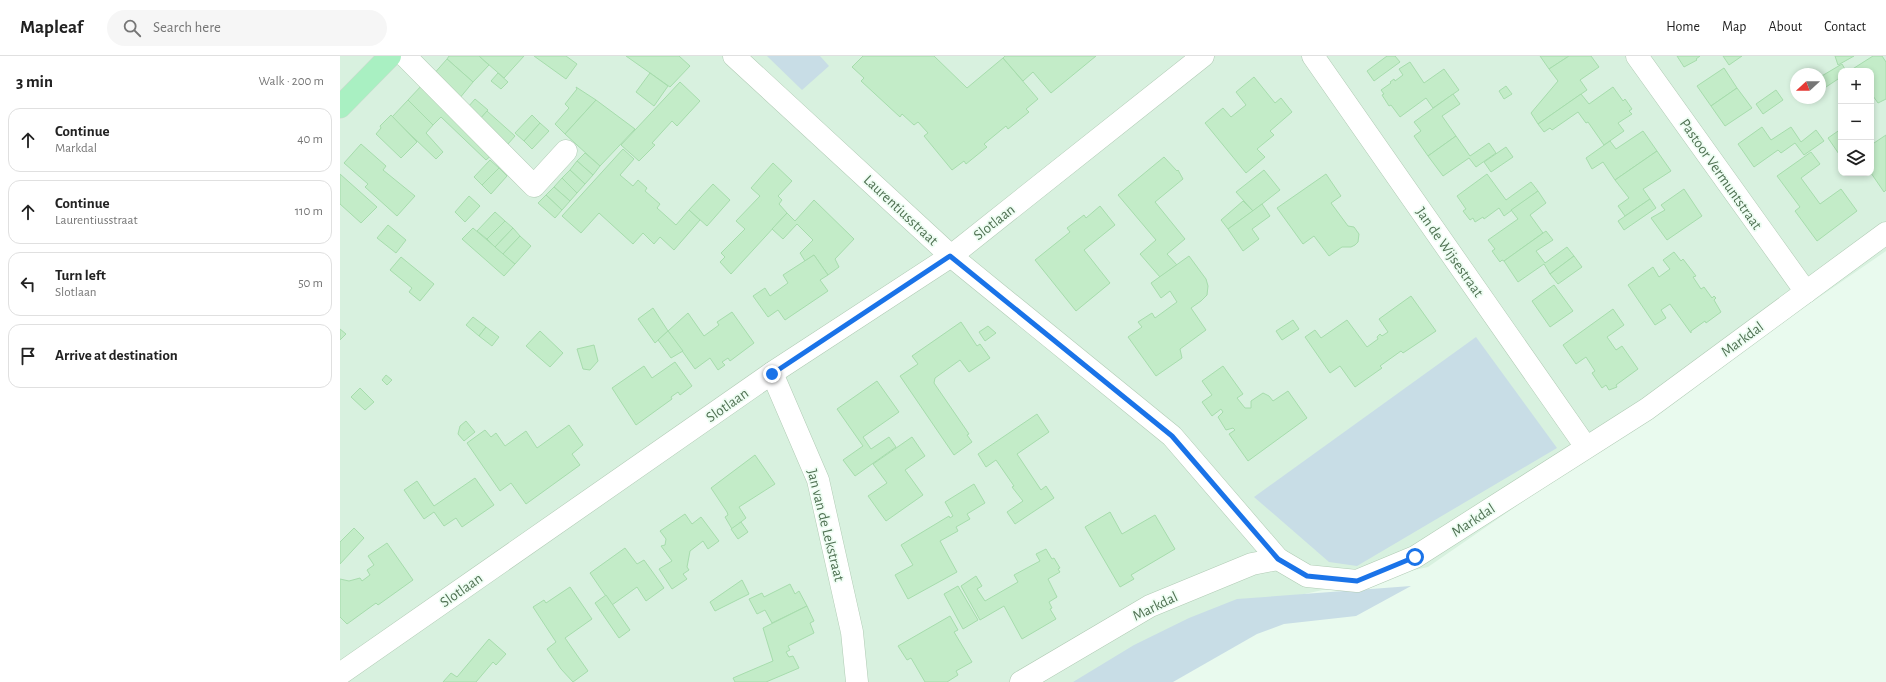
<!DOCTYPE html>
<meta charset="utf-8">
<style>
:root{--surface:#fff;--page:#f6f6f6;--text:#222;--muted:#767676;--line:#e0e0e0}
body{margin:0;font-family:"Alegreya Sans",sans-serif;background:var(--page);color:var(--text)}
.controls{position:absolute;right:12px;top:12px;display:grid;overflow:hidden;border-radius:8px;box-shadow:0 2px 6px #0003}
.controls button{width:36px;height:36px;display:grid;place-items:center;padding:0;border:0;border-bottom:1px solid var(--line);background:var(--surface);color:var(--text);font:20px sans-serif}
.compass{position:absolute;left:1450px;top:12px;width:36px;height:36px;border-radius:50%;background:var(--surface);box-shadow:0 2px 6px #0003;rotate:249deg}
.stop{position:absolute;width:12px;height:12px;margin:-9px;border:3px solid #1a73e8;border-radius:50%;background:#fff}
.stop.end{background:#1a73e8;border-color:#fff;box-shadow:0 1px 4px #0008}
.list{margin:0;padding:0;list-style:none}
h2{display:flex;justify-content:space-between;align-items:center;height:52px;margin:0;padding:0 16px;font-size:17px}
h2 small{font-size:13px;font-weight:400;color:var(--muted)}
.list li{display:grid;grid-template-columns:26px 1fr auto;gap:12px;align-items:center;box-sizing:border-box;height:64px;margin:0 8px 8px;padding:0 8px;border:1px solid var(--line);border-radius:12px}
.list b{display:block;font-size:15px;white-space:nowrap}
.list p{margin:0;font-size:13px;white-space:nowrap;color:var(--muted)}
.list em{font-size:13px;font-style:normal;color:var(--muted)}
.icon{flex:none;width:22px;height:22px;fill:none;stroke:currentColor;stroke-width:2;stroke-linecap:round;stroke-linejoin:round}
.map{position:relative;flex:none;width:1546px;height:626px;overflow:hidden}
header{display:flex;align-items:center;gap:24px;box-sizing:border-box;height:56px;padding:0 20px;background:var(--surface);border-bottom:1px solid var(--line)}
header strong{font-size:19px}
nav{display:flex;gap:22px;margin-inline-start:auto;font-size:14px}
.search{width:280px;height:36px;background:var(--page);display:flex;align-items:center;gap:10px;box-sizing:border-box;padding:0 14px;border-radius:22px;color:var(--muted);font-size:15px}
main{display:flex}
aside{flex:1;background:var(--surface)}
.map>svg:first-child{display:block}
.residential{fill:#d8f1df;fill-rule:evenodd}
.green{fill:#c8dde6}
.building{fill:#c3ecc8;stroke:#a6dcac}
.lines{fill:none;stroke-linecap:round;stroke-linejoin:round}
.minor-casing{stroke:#b0cbb4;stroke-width:23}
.major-casing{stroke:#ced7cf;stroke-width:23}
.minor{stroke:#fff;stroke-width:22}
.major{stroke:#a9f0c2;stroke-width:22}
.route{stroke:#1a73e8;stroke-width:5}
.labels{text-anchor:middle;stroke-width:3.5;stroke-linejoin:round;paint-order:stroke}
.street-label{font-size:15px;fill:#4f7152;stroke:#eefdf3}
</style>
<header>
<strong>Mapleaf</strong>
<div class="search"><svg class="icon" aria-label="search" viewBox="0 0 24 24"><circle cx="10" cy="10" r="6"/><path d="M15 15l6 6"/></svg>Search here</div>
<nav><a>Home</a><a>Map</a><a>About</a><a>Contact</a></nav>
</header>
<main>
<aside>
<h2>3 min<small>Walk · 200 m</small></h2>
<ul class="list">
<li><svg class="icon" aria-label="ahead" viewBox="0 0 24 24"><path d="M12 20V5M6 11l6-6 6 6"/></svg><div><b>Continue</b><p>Markdal</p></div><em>40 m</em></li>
<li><svg class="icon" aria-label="ahead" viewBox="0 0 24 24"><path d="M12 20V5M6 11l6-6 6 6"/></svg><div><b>Continue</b><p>Laurentiusstraat</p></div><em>110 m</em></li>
<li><svg class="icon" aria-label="left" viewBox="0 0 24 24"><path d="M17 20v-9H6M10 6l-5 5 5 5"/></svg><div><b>Turn left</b><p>Slotlaan</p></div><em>50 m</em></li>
<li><svg class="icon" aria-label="arrive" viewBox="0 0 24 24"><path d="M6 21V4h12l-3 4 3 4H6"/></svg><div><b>Arrive at destination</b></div></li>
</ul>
</aside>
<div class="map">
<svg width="1546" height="626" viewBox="0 0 1546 626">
<rect width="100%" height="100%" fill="#e9faee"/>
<path class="residential" d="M0,0h1546v195l-458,316 -174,38 -165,77h-749zM1501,15h30v102h-30zM1456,18h24v24h-24z"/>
<g class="green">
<path d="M427,0h53l9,10 -27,24z"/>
<path d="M1136,281l81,111 -200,118 -28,-4 -75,-65z"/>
<path d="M1071,530l-55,30 -72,8 -27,10 -84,48h-100l61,-37 55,-27 48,-19z"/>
</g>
<g class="building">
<path d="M109,0h30l10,9 -16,17 -26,-23z"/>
<path d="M139,0h45l-20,22z"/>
<path d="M194,0h32l11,8 -11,15z"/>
<path d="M286,0h53l11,10 -20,21z"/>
<path d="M523,0h71l33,32 36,-30 35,41 -12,10 3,3 -21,17 -2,-3 -22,18 3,3 -21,17 -2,-3 -12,9 -28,-34 4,-3 -10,-11 -4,3 -12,-11 -2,3 -39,-36 3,-3 -12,-11z"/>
<path d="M665,0h91l-45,37 -18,-21 -10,9 -20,-23z"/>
<path d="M1047,0h8l5,6 -26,19 -7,-10z"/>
<path d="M1200,0h29l-20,13z"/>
<path d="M1229,0h22l8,11 -19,13 7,10 -49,34 -7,-11 27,-32 -9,-12z"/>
<path d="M1337,0h23l-4,3 1,1 -13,7z"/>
<path d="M1383,0h19l-13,9z"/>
<path d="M1495,0h19l-16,9z"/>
<path d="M1533,0h9l4,6v37l-8,4 -5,-7 -2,1v-26l-20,-1z"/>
<path d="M107,3l26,23 -14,17 -27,-23z"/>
<path d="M1070,6l14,21 20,-14 15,21 -26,18 -7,-10 -26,19 -9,-12 -2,1 -7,-11 2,-1 -3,-4 10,-7 -1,-1 4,-3 1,2 8,-6 -4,-6z"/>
<path d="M1502,8l4,7h-5v6l-18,12 -3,-4v-8z"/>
<path d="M1384,12l13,20 -26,18 -14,-20z"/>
<path d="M158,17l10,9 -7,7 -10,-8z"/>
<path d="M310,17l18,13 -14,20 -18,-14z"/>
<path d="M914,21l21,26 6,-5 11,14 -22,19 4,4 -17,14 8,8 -19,16 -41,-50 18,-15 8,9 15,-12 -10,-13z"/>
<path d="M340,26l20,19 -23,25 -5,-5 -20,22 3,2 -16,16 -18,-16z"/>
<path d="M83,28l71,69 -8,7 -45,-43 -8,8 -25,-25z"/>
<path d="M1166,30l6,8 -8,5 -5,-8z"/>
<path d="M236,31l20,13 -31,34 -10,-10 14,-16 -4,-4 12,-15z"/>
<path d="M1273,31l10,14 2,-2 7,10 -3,2 3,3 -14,9 6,8 -20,14 -16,-23 -2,1 -8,-11 -26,18 -2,-2 -6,4 -6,-8 43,-30 8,10z"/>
<path d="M1397,32l15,20 -27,18 -14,-20z"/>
<path d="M1436,34l7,10 -20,14 -7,-10z"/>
<path d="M1113,38l7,10 -18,12 14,20 -28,20 -14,-20 7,-5 -7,-9z"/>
<path d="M135,43l13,11 -7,8 -13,-11z"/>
<path d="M68,44l25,25 -7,8 17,19 -7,7 -44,-42z"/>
<path d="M256,44l39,29 -35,37 -35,-32z"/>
<path d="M147,55l28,25 -7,8 -28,-25z"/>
<path d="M51,59l26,27 -16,16 -25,-24 5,-6 -1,-2z"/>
<path d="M192,59l8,8 -16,18 -9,-8z"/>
<path d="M200,67l9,8 -17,18 -8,-8z"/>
<path d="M1422,71l9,13 20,-13 10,15 15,-12 8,11 -20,14 -9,-12 -14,10 -3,-3 -24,17 -16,-23z"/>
<path d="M1501,73v28l-13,-19z"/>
<path d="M1303,75l14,20 -42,29 -12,-18 -11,7 -6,-11 24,-17 6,8z"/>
<path d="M1546,79v55l-2,2 -13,-19v-35l3,5z"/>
<path d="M1116,80l14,20 19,-13 7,10 -20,14 -7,-9 -26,18 -15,-20z"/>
<path d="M21,88l25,22 -3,4 32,26 -18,20 -32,-29 3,-3 -24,-21z"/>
<path d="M1166,91l7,10 -22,15 -7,-10z"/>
<path d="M283,93l11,10 -14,16 13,11 5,-6 9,8 -2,3 15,13 -3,4 19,17 13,-15 11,10 -26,30 -14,-13 -6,7 -11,-11 -10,11 -34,-31 -18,20 -19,-17z"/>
<path d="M1317,95l14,20 -28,18 7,10 -25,17 -7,-10 11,-8 -14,-18z"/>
<path d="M1471,96l9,12 -19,14 19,26 21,-15 16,22 -40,30 -22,-30 5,-4 -23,-31z"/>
<path d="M245,97l15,13 -7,9 -16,-14z"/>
<path d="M824,101l13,14 1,-1 5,9 -28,23 30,37 -18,15 10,11 -17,12 -20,-23 16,-14 -38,-45z"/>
<path d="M150,104l9,8 -17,17 -8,-8z"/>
<path d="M237,105l16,14 -8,9 -15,-14z"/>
<path d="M433,107l19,18 -14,15 4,4 -3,4 8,9 -56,61 -11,-12 5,-5 -4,-4 24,-24 -9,-8 24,-25 -9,-8z"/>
<path d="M159,112l8,8 -16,18 -9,-9z"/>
<path d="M230,114l15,14 -8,9 -15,-15z"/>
<path d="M924,114l16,20 -27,21 -17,-19z"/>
<path d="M0,118l37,33 -16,16 -21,-19z"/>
<path d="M986,118l15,22 -10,7 17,23 6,1 5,7 -1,8 -3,3 -4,2h-9l-13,9 -15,-20 -11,8 -26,-36z"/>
<path d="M1147,118l19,26 25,-18 7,9 -34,25 -5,-8 -15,11 -1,-2 -8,5 -2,-4 -3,2 -7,-9 3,-2 -9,-13z"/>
<path d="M222,122l15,15 -7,8 -16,-14z"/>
<path d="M373,128l17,16 -23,26 -18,-16z"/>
<path d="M214,131l16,14 -8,9 -16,-15z"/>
<path d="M1344,133l18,27 -35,24 -16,-22 14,-8 -4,-5z"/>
<path d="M1198,135l8,12 -16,12 13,18 -39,28 -2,-1 -2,2 -8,-11 3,-2 -7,-9 30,-21 -7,-9z"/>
<path d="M206,139l16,15 -7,8 -17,-15z"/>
<path d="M129,140l11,10 -15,16 -10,-10z"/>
<path d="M1310,143l6,9 -32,22 -6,-9z"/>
<path d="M474,144l40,39 -19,20 4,8 -11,8 -14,-20 -9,6 -5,-8 13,-13 -16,-16 -14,15 -11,-10 15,-16 8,8z"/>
<path d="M903,145l10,10 -25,18 -7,-9z"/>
<path d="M922,148l8,12 -18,13 7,10 -16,12 -15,-22z"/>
<path d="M760,150l15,19 -31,25 26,33 -34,28 -41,-51 35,-28 -3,-4 17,-13 2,3z"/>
<path d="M155,156l10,9 -18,18 -10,-8z"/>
<path d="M165,165l8,7 -18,19 -8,-8z"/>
<path d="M48,169l18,15 -10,13 -19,-15z"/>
<path d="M133,172l42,36 -11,12 -42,-37z"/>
<path d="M173,172l7,8 -17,18 -8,-7z"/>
<path d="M1206,175l7,9 -17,11 9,12 22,-16 7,9 -24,18 -6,-10 -26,18 -14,-21z"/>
<path d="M180,180l11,10 -16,18 -12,-10z"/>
<path d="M1334,196l7,9 2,-2 13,17 -3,1 8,12 3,-2 8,11 2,-2 2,2 -2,2 7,12 -15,11 -1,-2 -14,10v2l-21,-29 -9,6 5,8 -11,7 -27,-40 25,-18 6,10 11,-8 -7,-9z"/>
<path d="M474,199l14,20 -8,5 8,11 -43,29 -7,-10 -10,7 -15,-21 12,-8 5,8 18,-13 -5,-8z"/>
<path d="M849,200l17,23 2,7 -1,9 -6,6 -10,7 15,22 -26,19 2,9 -26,18 -28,-39 14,-10 -4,-5 14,-9 3,5 22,-16 -7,-11 -9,7 -10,-15z"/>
<path d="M1234,200l8,11 -24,17 -8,-10z"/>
<path d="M61,201l33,27 -14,17 -11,-9 3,-4 -22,-18z"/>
<path d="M1214,229l19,26 -23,16 -18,-26z"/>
<path d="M1071,240l25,35 -33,22 -2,-2 -21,15 2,2 -27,19 -15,-21 -10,7 -25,-36 10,-7 6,8 26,-18 20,27 11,-8 -1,-2 3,-3 2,2 6,-4 -9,-13z"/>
<path d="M313,252l15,23 -13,12 -17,-24z"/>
<path d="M1273,253l11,16 -17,12 9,13 6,-4 16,23 -22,16 1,2 -8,3 -3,-5 -4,3 -10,-15 3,-2 -9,-14 -10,7 -13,-19z"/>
<path d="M392,256l22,31 -24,18 -2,-3 -6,4 3,3 -7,5 -8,-12 -15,11 -27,-38 20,-18 16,23 15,-11 -2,-3z"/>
<path d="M133,261l13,10 -7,9 -13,-11z"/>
<path d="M953,264l6,9 -17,11 -6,-9z"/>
<path d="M621,266l16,24 3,-2 10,14 -21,14 -9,-12 -25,18 -1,5 35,51 -2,1 5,7 -18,13 -54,-79 18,-12 -6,-8z"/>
<path d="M648,270l8,7 -11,8 -6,-9z"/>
<path d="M146,271l13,10 -7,9 -13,-10z"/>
<path d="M0,273l6,5 -6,6z"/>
<path d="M200,275l23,22 -13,14 -24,-21z"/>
<path d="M328,275l15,20 -12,7 -13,-18z"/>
<path d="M254,289l4,16 -8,9 -7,-1 -6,-20z"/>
<path d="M335,306l17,24 -12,9 -2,-3 -7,5 1,2 -36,26 -24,-37 32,-22 8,12z"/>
<path d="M883,310l20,28 -6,4 8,10h6v-7l12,-8 6,3 4,5 15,-10 19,27 -59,43 -19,-27 6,-4 -2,-2 -7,2 -8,-13 5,-5 -2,-3 -9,7 -10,-14 10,-7 -10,-14z"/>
<path d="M46,319l6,5 -5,5 -5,-5z"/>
<path d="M537,325l22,31 -36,25 8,12 18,-12 7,10 -41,29 -12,-16 20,-14 -26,-37z"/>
<path d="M20,332l14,14 -9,8 -14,-13z"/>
<path d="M697,358l12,18 -32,22 24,36 5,-4 8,12 -39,26 -8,-12 16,-11 -11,-14 2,-1 -18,-26 -10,7 -8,-13z"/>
<path d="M126,365l9,11 -11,9 -6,-7 2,-8z"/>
<path d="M229,369l14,20 -11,9 8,11 -54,39 -15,-21 -11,8 -33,-48 18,-13 6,7 5,-4 9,13 21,-15 11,17z"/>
<path d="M572,381l13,19 -20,14 18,25 -37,26 -18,-25 19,-13 -14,-19z"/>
<path d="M415,399l20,29 -36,23 7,11 -14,11 -7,-12 3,-2 -1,-3 -16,-24z"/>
<path d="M135,422l19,27 -32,22 -6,-9 -12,8 -10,-14 -10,7 -20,-29 13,-9 17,25z"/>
<path d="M634,428l11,19 -18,11 3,5 -14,8 2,4 -18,10 17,31 -49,27 -13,-24 18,-10 -12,-20 48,-29 1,2 3,-2 -8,-14z"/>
<path d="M770,456l12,22 33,-19 20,34 -44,26 3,4 -14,8 -35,-60z"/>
<path d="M345,458l7,10 9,-7 18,24 -11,8 -5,-8 -13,10 -3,16 2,3 -6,4 4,5 -15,10 -13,-20 13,-8 -11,-15 4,-1 1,-6 -6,-8z"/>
<path d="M401,466l7,10 -10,7 -7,-10z"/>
<path d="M14,472l10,10 -24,26v-22z"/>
<path d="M47,487l26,37 -35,25 -2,-2 -29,21 -7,-7v-38l9,2 11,-3 2,3 8,-6 -3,-5 7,-5 -6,-9z"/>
<path d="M285,492l12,16 7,-4 20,28 -18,13 -9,-14 -25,18 -22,-32z"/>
<path d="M706,493l6,10 2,-1 6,10 -2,1 2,3 -12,7 9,18 -8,5 3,6 -2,1 6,10 -34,20 -18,-33 -24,14 -19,-34 15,-10 6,10 -5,3 8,12 33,-19 -4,-7 26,-14 -4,-7z"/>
<path d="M402,524l7,14 -34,17 -5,-9z"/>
<path d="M450,528l5,10 4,-3 8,15 -35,17 -7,-13 -8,4 -8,-15 13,-6 2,4z"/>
<path d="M618,530l20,34 -15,9 -19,-35z"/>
<path d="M230,531l22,32 -27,19 23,33 -15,11 -12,-13 -14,-20 9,-7 -23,-35 11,-7 2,3z"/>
<path d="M266,539l24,35 -11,8 -24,-35z"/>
<path d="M467,550l7,15 -4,2 4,10 -26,13 2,4 -4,2 3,5 4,-1 6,12 -33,14h-31l-2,-4 40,-17 -10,-33z"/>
<path d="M610,560l8,14 -4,2 18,30 -16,9 2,4 -11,7h-22l-14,-24 -4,2 -9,-14z"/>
<path d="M149,583l17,15 -10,11 -3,-3 -17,20h-33l8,-9 6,4z"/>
</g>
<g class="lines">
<g class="minor-casing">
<g id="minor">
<path d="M65,0l129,130 32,-35"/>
<path d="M394,0l217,200 221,180 106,123"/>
<path d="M973,0l273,391"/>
<path d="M1297,0l169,236"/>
<path d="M432,317l46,107 34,152 5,50"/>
<path d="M0,618l432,-301 179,-117 252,-200"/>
<path d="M681,626l129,-76 102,-42 26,-5 29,17 50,5 58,-24 232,-148 239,-176"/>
</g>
</g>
<g class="major-casing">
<path id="major" d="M0,51l50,-51"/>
</g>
<use href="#minor" class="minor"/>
<use href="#major" class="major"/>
</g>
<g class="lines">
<path class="route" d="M432,318l178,-118 222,180 106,123 29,17 50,5 58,-24"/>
</g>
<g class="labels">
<g class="street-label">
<text transform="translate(1381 118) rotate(55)" y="5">Pastoor Vermuntstraat</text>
<text transform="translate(561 154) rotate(43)" y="5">Laurentiusstraat</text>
<text transform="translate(654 166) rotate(-38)" y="5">Slotlaan</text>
<text transform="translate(1110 196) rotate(55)" y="5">Jan de Wijsestraat</text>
<text transform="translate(1402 283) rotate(-36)" y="5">Markdal</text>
<text transform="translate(387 349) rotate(-35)" y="5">Slotlaan</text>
<text transform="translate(1133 464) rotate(-33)" y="5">Markdal</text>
<text transform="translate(486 469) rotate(76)" y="5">Jan van de Lekstraat</text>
<text transform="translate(121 534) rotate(-35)" y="5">Slotlaan</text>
<text transform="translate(815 550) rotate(-26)" y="5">Markdal</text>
</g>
</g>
</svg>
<div class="controls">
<button>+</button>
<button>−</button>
<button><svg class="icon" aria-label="layers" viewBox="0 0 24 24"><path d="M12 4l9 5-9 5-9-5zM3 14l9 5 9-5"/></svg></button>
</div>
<svg class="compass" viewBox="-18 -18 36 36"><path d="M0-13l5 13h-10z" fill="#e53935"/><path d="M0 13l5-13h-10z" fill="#767676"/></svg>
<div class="stop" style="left:1075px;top:501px"></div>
<div class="stop end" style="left:432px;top:318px"></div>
</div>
</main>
